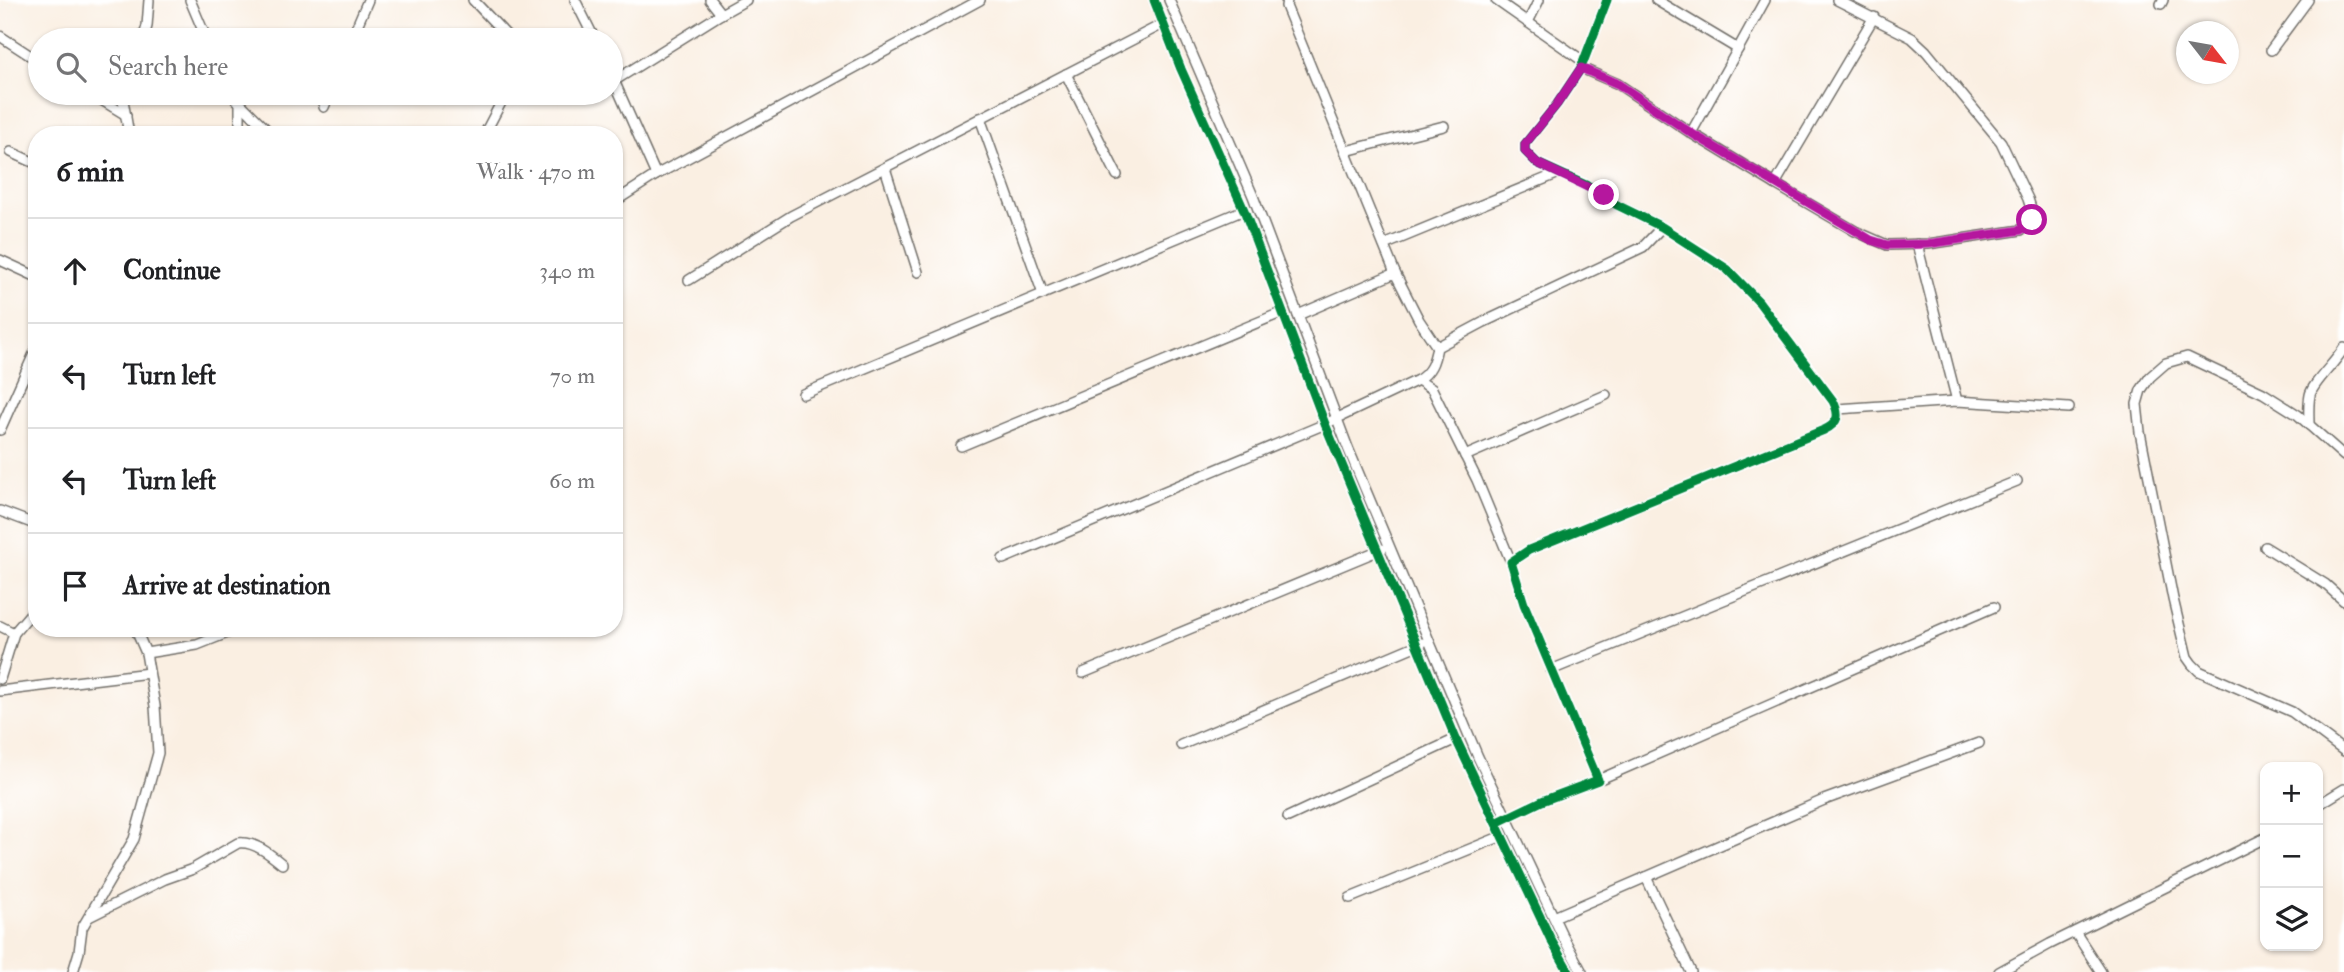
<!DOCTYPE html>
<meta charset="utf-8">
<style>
:root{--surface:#fff;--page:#f6f6f6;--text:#202124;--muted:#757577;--line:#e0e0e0}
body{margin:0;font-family:"IM FELL Double Pica",serif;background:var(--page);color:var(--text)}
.controls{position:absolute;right:21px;bottom:21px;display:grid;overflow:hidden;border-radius:14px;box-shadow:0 2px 5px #0004}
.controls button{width:63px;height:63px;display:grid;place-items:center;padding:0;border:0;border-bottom:2px solid var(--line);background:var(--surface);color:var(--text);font:35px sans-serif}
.compass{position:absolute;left:2176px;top:21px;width:63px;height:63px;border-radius:50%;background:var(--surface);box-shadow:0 2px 5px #0004;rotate:121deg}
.stop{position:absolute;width:21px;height:21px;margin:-16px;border:5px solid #b5179e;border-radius:50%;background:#fff}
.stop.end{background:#b5179e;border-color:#fff;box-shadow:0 2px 7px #0008}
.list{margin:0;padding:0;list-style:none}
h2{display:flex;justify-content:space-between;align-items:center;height:91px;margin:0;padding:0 28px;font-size:30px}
h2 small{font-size:23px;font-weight:400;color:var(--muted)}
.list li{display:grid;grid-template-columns:46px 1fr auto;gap:21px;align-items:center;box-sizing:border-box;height:105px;padding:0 28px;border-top:2px solid var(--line)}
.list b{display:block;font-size:26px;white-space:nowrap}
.list em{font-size:23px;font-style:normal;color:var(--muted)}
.icon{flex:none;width:38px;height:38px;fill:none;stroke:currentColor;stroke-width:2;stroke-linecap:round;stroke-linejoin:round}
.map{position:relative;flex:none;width:2344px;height:972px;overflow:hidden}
.search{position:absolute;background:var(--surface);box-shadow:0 2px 5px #0004;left:28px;top:28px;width:595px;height:77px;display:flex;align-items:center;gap:18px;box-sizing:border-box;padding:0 24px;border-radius:38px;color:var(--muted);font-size:26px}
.panel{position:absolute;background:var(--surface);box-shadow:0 2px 5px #0004;left:28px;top:126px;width:595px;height:511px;border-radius:28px}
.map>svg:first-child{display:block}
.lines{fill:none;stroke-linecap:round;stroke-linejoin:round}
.minor-casing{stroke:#73706b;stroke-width:12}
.minor{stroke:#fff;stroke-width:9}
.cycleway-casing{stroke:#fff;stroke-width:13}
.cycleway{stroke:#00873e;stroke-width:9}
.route{stroke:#b5179e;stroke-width:9}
</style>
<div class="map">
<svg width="2344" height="972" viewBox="0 0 2344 972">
<rect width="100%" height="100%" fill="#fff"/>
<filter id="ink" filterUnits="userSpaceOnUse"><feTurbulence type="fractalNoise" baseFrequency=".0143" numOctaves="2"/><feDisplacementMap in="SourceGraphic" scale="14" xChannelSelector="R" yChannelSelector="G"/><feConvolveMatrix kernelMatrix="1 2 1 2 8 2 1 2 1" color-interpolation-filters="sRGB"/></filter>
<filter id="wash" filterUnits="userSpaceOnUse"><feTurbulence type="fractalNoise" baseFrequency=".00686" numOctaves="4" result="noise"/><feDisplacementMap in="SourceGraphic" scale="28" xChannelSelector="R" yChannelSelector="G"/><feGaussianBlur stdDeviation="1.57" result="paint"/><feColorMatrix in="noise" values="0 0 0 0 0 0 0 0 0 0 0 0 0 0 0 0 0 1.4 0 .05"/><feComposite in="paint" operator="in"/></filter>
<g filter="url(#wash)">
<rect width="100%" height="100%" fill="#faefe2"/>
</g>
<g filter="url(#ink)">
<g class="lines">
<g class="minor-casing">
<g id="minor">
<path d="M190,0l17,40"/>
<path d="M473,0l38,40"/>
<path d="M575,0l20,40"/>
<path d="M710,0l11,14 25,-14"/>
<path d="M1154,0l27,69 63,141 81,214 131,315 95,201 18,32"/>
<path d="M1169,0l84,196 95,252 130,309 84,178 20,37"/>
<path d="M1287,0l-1,6 109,267"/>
<path d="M1496,0l87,61"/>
<path d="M2161,4l2,-4"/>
<path d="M1528,22l11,-22"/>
<path d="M0,36l40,26"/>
<path d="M143,40l4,-14 2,-26"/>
<path d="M351,40l17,-40"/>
<path d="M1738,49l27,-49"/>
<path d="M2271,50l37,-50"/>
<path d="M1581,68l37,16 73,49 47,-84 -82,-49"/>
<path d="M611,74l45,101"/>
<path d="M1066,74l51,101"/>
<path d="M614,81l107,-67"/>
<path d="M90,93l36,22"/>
<path d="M125,93l-2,7 6,35"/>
<path d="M230,93l42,42"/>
<path d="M324,107l6,-14"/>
<path d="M980,118l63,176"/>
<path d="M1691,133l84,51 99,-167"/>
<path d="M240,135v-32"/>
<path d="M484,135l22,-42"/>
<path d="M1346,151l98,-25"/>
<path d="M11,152l26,12"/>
<path d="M885,168l33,104"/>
<path d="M1775,184l80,47 32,14 41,-1 93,-14 11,-10v-9l-4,-12 -27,-57 -75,-91 -14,-13 -75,-38"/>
<path d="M614,202l42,-27 324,-175"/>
<path d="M1917,244l40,157"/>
<path d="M1384,245l175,-72"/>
<path d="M0,260l37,17"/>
<path d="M689,280l102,-64 372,-192"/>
<path d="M1298,315l97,-42 24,47 18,27"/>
<path d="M1418,380l14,9 45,91 34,82"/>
<path d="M803,394l441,-184"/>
<path d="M1837,409l120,-8 112,7"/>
<path d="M2309,425c0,-9 -1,-20 1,-30 2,-11 26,-33 34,-47"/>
<path d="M0,430l37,-83"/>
<path d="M961,446l322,-134"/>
<path d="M1465,456l141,-61"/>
<path d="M2344,456l-46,-41 -35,-22 -76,-36 -21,6 -16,14 -9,13 -4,14 3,28 33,167 14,58 5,7 7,7 93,41 52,39"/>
<path d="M0,511l37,14"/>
<path d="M2265,547l60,37 19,17"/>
<path d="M1003,559l322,-135 93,-44c13,-8 16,-18 19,-33l47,-25 159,-75 19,-20"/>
<path d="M0,626l14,7"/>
<path d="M146,653l51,-8 43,-17"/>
<path d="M1551,670l466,-189"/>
<path d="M1083,673l299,-124"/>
<path d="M0,679l14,-46 23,-27"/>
<path d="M0,691l149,-18"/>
<path d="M1181,745l241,-102"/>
<path d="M1598,780l396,-173"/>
<path d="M2318,805l26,-16"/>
<path d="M1288,817l168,-78"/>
<path d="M1496,823l46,-22 56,-21 -74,-176 -13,-42 18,-12 295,-120c15,-7 16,-15 9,-29l-74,-99 -32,-33 -65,-42 -45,-22 -31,-20 -49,-22 -12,-12v-7l32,-40 24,-36 26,-68"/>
<path d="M1646,877l45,95"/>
<path d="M1350,898l152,-62"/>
<path d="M89,917l76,-38 28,-10 45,-26c16,-2 32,11 44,21"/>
<path d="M1554,917l270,-117 155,-57"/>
<path d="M2075,932l26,40"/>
<path d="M73,972l6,-20 3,-24 52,-89 24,-86 -3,-47 -9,-53 -11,-25"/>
<path d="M1999,972l51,-28 215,-106"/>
</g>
</g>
<use href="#minor" class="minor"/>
<g class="cycleway-casing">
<g id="cycleway">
<path d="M1154,0l27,69 63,141 81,214 131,315 95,201 18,32"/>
<path d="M1496,823l46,-22 56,-21 -74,-176 -13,-42 18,-12 295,-120c15,-7 16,-15 9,-29l-74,-99 -32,-33 -65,-42 -45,-22 -31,-20 -49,-22 -12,-12v-7l32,-40 24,-36 26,-68"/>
</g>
</g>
<use href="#cycleway" class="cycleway"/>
</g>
</g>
<g class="lines" filter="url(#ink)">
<path class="route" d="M1604,195l-67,-32 -12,-12v-7l32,-40 24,-36 37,16 73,49 180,107 16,5 41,-1 93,-14 11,-10"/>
</g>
</svg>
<div class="controls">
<button>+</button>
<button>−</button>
<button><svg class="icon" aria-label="layers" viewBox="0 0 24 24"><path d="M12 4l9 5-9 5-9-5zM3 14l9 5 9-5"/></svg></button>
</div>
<svg class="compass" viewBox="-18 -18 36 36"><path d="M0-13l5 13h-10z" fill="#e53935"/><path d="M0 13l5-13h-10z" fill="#757577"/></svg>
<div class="stop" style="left:2032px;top:220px"></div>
<div class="stop end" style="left:1604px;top:195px"></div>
<div class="search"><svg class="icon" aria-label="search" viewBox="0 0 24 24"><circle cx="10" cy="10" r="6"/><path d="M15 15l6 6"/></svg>Search here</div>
<section class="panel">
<h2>6 min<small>Walk · 470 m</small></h2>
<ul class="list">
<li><svg class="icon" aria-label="ahead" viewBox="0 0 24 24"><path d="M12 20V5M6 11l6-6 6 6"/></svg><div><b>Continue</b></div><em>340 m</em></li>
<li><svg class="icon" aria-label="left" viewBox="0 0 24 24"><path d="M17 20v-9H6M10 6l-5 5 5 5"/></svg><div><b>Turn left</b></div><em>70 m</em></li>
<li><svg class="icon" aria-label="left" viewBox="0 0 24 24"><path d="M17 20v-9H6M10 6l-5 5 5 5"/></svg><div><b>Turn left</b></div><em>60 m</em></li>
<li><svg class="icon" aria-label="arrive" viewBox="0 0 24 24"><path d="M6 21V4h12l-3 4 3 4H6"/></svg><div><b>Arrive at destination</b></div></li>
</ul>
</section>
</div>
